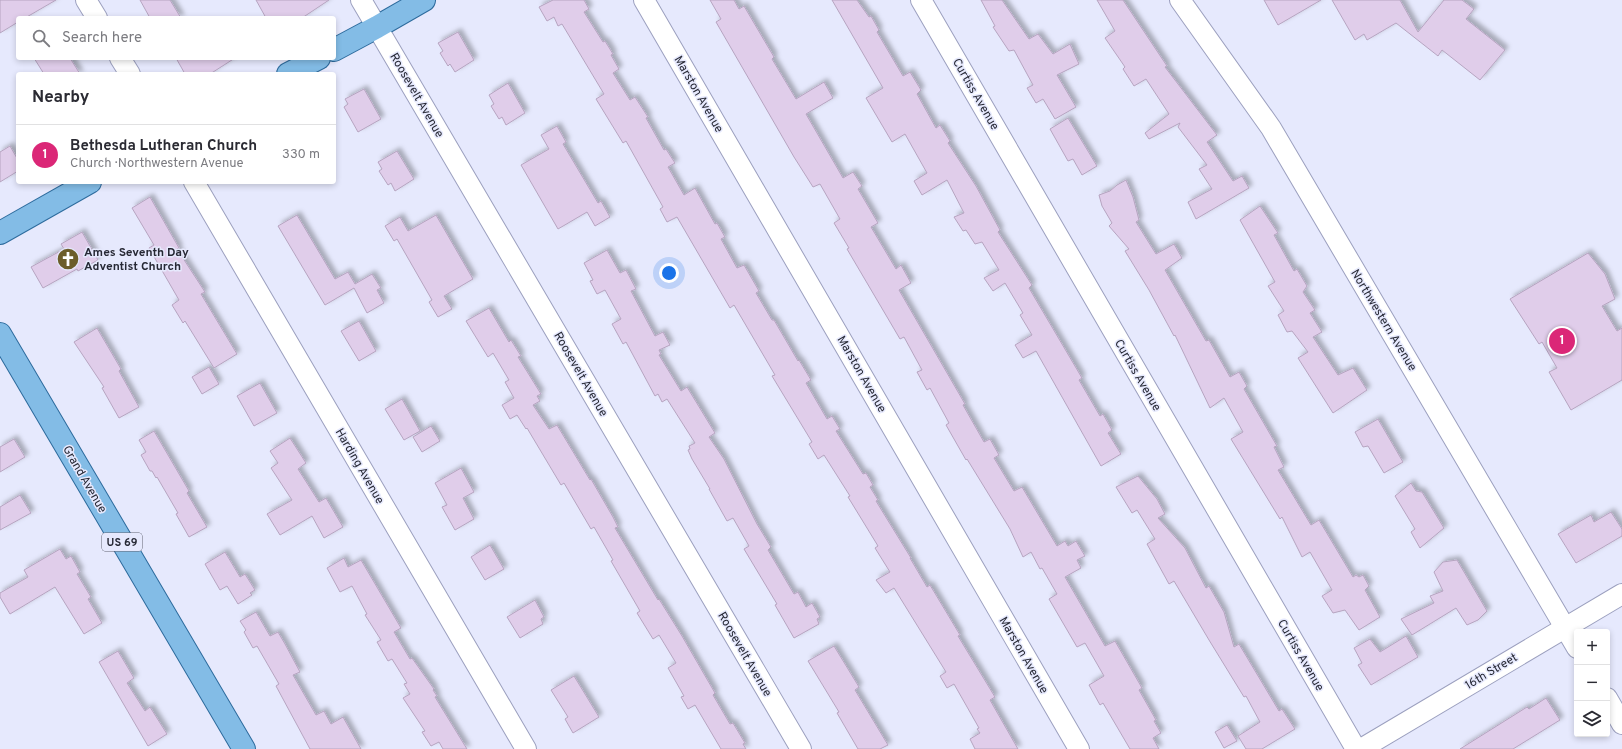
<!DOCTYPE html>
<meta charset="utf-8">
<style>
:root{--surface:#fff;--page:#f7f7f7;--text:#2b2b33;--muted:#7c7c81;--line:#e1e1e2;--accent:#db2777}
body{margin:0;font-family:Overpass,sans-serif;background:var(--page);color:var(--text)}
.controls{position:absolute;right:12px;bottom:12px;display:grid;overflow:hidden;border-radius:4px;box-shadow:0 2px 6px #0003}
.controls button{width:36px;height:36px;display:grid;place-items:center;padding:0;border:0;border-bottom:1px solid var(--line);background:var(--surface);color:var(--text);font:20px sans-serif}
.you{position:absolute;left:669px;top:273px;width:14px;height:14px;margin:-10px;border:3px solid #fff;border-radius:50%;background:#1a73e8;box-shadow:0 0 0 6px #1a73e833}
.badge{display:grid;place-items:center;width:26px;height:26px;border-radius:50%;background:var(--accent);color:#fff;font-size:13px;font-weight:700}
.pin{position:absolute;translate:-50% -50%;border:2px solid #fff;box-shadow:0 1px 4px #0006}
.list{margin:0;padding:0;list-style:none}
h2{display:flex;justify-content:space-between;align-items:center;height:52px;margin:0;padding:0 16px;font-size:17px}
h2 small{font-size:13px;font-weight:400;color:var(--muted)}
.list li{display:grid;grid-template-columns:26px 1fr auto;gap:12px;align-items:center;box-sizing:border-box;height:60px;padding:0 16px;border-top:1px solid var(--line)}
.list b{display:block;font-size:15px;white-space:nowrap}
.list p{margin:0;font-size:13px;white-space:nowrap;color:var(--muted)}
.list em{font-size:13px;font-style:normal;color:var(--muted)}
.icon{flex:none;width:22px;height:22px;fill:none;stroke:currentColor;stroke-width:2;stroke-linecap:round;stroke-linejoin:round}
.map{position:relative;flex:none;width:1622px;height:749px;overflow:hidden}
.search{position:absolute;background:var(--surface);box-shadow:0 2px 6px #0003;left:16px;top:16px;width:320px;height:44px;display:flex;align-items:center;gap:10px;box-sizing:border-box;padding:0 14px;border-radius:4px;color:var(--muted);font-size:15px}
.panel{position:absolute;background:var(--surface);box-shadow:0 2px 6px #0003;left:16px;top:72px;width:320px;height:112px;border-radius:4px}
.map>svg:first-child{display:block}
.building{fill:#e0cdea;stroke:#b6a4c0;filter:url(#shadow)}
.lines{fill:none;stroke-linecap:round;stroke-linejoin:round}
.minor-casing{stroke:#9ca0bf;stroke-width:22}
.major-casing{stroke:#2d6b9d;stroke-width:24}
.minor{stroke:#fff;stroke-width:20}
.major{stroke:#83bce6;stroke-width:22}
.labels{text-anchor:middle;stroke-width:3;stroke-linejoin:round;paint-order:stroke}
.shield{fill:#e6e9fd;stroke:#606371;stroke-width:1}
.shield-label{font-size:11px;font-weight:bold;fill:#272935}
.street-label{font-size:12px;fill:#272935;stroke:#e6e9fd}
.poi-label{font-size:12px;font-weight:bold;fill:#272935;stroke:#e6e9fd;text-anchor:start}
</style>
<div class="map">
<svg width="1622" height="749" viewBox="0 0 1622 749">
<defs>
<filter id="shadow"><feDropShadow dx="3.5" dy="-3.5" stdDeviation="2" flood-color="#0004"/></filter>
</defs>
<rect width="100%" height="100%" fill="#e6e9fd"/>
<g class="building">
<path d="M0,0h56l-31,18h-7v4l-18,11z"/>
<path d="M140,0h30l11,18h-31z"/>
<path d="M256,0h73l-27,18h-36z"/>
<path d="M553,0h31l5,9 -5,3 19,30 2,-1 8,13 -2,1 8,14 -6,4 17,27 5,-3 13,20 -2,1 18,32 2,-1 9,14 -7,4 16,28 11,-7 20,36 2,-1 8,14 -4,2 16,29 7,-3 15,26 -3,2 16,27h2l24,41 1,-1 12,20 -5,3 21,36 5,-3 8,13 -4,2 27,43 3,-1 7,12 -3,2 8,13 -2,1 35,57h-1l17,29 3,-2 30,50 -2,1 37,61 -5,3 28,49h-43l-5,-10 10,-6 -3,-4 2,-1 -25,-44 -7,4 -7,-12 6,-4 -52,-84 -8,5 -10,-13 14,-8 -15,-24 3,-2 -30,-49 2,-1 -26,-41 -6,4 -9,-15 3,-2 -40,-66 3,-1 -41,-70 -4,3 -53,-91 -10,5 -7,-13 3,-2 -37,-66 -3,2 -27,-44 8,-5 -42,-70 -4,2 -4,-9 -7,4 -8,-14z"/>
<path d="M710,0h24l5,9 5,-3 30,51 -2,2 24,40 28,-17 9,16 -27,16 37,64 10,-6 9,14 -4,3 20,34 -7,4 25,42 5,-4 10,18 -12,7 66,114 -2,1 21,37 6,-3 9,16 -5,3 20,33 8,-4 35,59 8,-5 3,5 8,-5 9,15 -8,4 4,8 -16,9 40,69 10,-5 27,47 -3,2 17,30 -2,1 7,12 -8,5 6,11h-29l-27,-46 -3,2 -11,-20 15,-9 -19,-33 -8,4 -28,-48 8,-5 -15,-26 -2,1 -9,-17 -8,5 -13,-28 -43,-70 -1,1 -20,-35 3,-2 -19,-35 -3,2 -10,-18 5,-2 -18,-33 -4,2 -53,-90 2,-1 -15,-25 6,-4 -20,-35 -7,3 -19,-30 -78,-135 5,-3z"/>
<path d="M832,0h25l12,17 2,-1 8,14 -2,2 26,44 7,-4 11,18 -4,4 19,34 4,-3 10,16 -2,2 28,43 24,44 -2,2 34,53 -3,3 53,90 -3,2 21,36 3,-2 9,16 -4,3 13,21 -20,12 -65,-115 -13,7 -8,-13 17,-10 -12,-20 3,-2 -18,-30 -12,8 -9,-13 15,-8 -17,-28 -7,2 -9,-14 -3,1 -9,-14 10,-4 -17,-33 -25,15 -8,-14 13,-8 -22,-39 -13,8 -26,-44 17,-10z"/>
<path d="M981,0h21l27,39 9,-5 15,20 17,-10 9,20 -22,11 19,32 -21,12 -12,-20 -7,4 -9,-15 6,-3 -19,-35 -5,1 -16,-24 2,-1z"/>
<path d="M1097,0h26l44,66 -2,1 52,68 -10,7 26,39 9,-5 7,12 -53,31 -8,-17 24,-13 -13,-20 8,-4 -29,-38 2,-4 -31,16 -4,-6 24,-19 -23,-35 -12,7 -11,-17 2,-2 -20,-29 10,-7z"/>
<path d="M1264,0h57l-43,25z"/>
<path d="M1332,0h68l18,32 26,-32h18l12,9 -8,10 39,31 -25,30 -38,-30 -4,6 -42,-33 -29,17 -3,-6 -9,6z"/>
<path d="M458,32l16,28 -19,12 -5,-8 -2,2 -8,-13 3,-2 -5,-8z"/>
<path d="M34,58h36l10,16h-36z"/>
<path d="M176,58h59l-25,16h-25z"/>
<path d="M508,83l17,30 -19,12 -4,-8 -3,2 -8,-13 3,-2 -5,-9z"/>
<path d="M364,89l17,30 -23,13 -14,-25 4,-3 -3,-5z"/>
<path d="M1068,118l29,48 -15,9 -9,-16 -5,2 -18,-32z"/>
<path d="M557,126l9,16 -3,2 35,59 3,-2 9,16 -15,9 -8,-14 -29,17 -37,-64 28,-16 -8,-14z"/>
<path d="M10,146l8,14v11l-18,11v-30z"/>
<path d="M397,151l17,28 -19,12 -4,-8 -3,2 -9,-14 3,-2 -4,-7z"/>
<path d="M1126,180l7,17 6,23 -3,2 20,32 18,-10 8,14 -17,12 41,71 3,-1 21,37 9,-5 8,14 -3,3 33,57 -3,1 10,20 -6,3 33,55 8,-5 34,57 3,-2 3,2 4,-2 6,11 -4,4 15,27 -21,13 -14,-20 -12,3 -11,-17 10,-6 -22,-38 -8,5 -20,-40 -2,2 -49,-80 12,-7 -19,-34 -14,10 -35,-73 -1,1 -25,-46 -24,-39 4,-2 -20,-23 3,-3 -10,-17 -3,-11 11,-4 7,-6z"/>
<path d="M150,197l29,51 -2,1 28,43 -4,2 36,60 -23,14 -29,-47 -2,2 -11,-18 7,-5 -30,-52 5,-3 -22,-37z"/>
<path d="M1260,206l18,27 -4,2 20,36 3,-2 10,17 -4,6 12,18 -5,3 12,19 -9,5 25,38 15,-7 14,22 -34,23 -35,-55 10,-6 -16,-21 -5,1 -9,-17 6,-4 -16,-25 7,-4 -35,-62z"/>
<path d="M297,215l38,64 13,-7 7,12 17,-10 9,14 -4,2 7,13 -17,10 -13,-25 -29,17 -47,-79z"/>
<path d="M436,215l37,64 -29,17 8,13 -14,8 -9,-15 3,-2 -35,-61 -3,2 -9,-15 15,-9 8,14z"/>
<path d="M82,232l16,28 -20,11 -1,-2 -34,19 -12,-21 33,-18 -3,-5z"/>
<path d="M607,250l13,23 6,-3 10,19 -5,2 24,45 8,-4 7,13 -11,5 2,4 -2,1 22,36 6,-4 28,46 -6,4 15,22 33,65 14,23 -3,3 26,44 4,-2 8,15 6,-4 8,14 -3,2 2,5 -25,14 -19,-33 2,-1 -33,-55 5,-3 -16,-28 -6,3 -18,-32h1l-18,-30 -4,-9 2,-1 -1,-3 6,-3 -28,-44 -5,3 -4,-8 -3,2 -29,-54 -3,2 -11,-20 9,-5 -16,-29 -8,4 -7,-13 3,-1 -9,-17z"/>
<path d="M1588,253l17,21 10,25 -13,7 15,25 5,-3v52l-51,30 -22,-38 8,-4 -15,-26 -3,2 -29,-45z"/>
<path d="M489,308l20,34 2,-2 10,16 -3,1 23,37 -4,2 3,5 -7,4 16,24 8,-4 33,55 1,-1 22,38 5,10 -3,1 43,72 1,-1 23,37 33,57 -2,2 17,29 3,-1 12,20 -2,1 3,5h-25l-26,-44 -7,4 -7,-12 3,-1 -16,-28 8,-5 -17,-28 -6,4 -16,-26 3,-2 -29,-50 2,-1 -19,-33 -3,2 -27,-46 -3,2 -34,-57 -1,1 -9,-14 -7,4 -8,-14 12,-7 -9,-16 4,-2 -16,-27 -5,4 -22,-36z"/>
<path d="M359,321l17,30 -17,10 -18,-30z"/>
<path d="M97,328l24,41 -2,2 20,36 -20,11 -17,-30 2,-1 -30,-45z"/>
<path d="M209,367l10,17 -17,10 -10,-17z"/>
<path d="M260,383l17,30 -23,13 -17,-30z"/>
<path d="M402,399l18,32 -16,9 -19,-31z"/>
<path d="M1378,419l25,43 -19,11 -16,-27 -5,1 -8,-15z"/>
<path d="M431,426l9,15 -18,11 -9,-15z"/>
<path d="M154,431l35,60 -2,2 20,34 -18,10 -13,-23 2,-1 -21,-36 -1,1 -4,-7h-2l-9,-16 5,-3 -7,-12z"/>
<path d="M290,438l16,25 -8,6 21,33 7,-4 17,29 -19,11 -12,-22 -32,19 -13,-21 25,-14 -21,-32 7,-5 -8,-12z"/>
<path d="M14,439l11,18 -25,15v-25z"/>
<path d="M461,468l13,24 -11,6 11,21 -19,11 -13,-23 5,-2 -12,-22z"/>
<path d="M1138,476l19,23 8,15 -7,4 27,30 21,40 3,-2 15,26 10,35 5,-3 40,67 3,-2 13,20 -33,20h-16l-8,-13 22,-14 -14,-26 -2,1 -35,-57 -35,-59 -5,3 -22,-40 8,-5 -18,-29 -5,3 -16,-26z"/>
<path d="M1411,483l5,8 6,1 22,36 -24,20 -9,-16 4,-3 -20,-33z"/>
<path d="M20,495l11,18 -31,17v-23z"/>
<path d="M1611,512l11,17v7l-46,27 -18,-29 33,-19 3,7z"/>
<path d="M490,545l14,24 -19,11 -14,-23z"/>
<path d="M60,549l6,10 5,-3 9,16 -3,2 14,23 -3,2 14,24 -18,11 -29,-47 -45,27 -10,-17v-4l28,-16 -4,-7z"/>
<path d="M225,552l15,25 5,-3 10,16 -5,3 2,2 -14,9 -11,-18 -7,4 -15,-26z"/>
<path d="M344,558l4,9 13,-7 40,68 -7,4 16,27 2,-1 22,31 -1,1 4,6 -2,1 32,52h-24l-4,-7 -8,4 -9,-14 3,-1 -22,-33 7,-4 -6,-10 3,-1 -15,-24 -4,2 -11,-19 4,-2 -16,-25 2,-1 -15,-28 -12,6 -13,-24z"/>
<path d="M1457,560l30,51 -9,9 -11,5 -11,-17 -44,27 -11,-16 33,-16 -4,-7 13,-5 -9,-19 9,-10z"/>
<path d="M535,600l9,17 -3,2 2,5 -23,14 -13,-21z"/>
<path d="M256,612l14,24 8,-4 7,12 15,28 -7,3 23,40 8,-4 7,13 12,-7 18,32h-51l-34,-63 3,-2 -22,-38 -4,2 -9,-16 2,-2 -6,-9z"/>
<path d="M1406,636l12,21 -47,28 -13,-20 4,-2 -8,-15 16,-9 10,13z"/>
<path d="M834,646l25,41 -4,3 33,55 -8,4h-22l-21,-36 2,-1 -31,-51z"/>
<path d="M118,651l16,27 -7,5 18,28 5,-4 17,27 -19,12 -49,-84z"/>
<path d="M574,676l25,41 -26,16 -8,-14 3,-2 -17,-27z"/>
<path d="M1546,698l14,22 -47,29h-53l67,-42 2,2z"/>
<path d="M1227,725l10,16 -13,7 -9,-16z"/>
</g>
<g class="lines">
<g class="minor-casing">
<g id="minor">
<path d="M86,0l11,18"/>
<path d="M361,0l440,749"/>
<path d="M644,0l435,749"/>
<path d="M921,0l435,749"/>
<path d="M1180,0l91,128 306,520"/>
<path d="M120,58l10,16"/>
<path d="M194,182l332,567"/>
<path d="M1607,698l15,26"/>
<path d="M1361,749l261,-155"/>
</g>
</g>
<g class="major-casing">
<g id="major">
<path d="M334,50l43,-23 47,-27"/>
<path d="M288,74l31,-16"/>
<path d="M0,233l90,-51"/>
<path d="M0,334l244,415"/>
</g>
</g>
<use href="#minor" class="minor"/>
<use href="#major" class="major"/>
</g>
<defs>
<g id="church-disc" transform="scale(1.15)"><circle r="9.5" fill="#6c5d2a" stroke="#e6e9fd"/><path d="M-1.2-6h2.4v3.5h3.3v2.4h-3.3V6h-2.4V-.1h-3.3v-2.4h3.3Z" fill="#fff"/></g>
</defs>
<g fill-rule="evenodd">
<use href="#church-disc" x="68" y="259"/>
</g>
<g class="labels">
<rect class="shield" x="102" y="533" width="40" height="18" rx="3"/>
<g class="shield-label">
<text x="122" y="546">US 69</text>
</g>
<g class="street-label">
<text transform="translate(699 94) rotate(60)" y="4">Marston Avenue</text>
<text transform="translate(976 94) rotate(60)" y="4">Curtiss Avenue</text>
<text transform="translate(417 95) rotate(60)" y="4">Roosevelt Avenue</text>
<text transform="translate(1384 320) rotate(59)" y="4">Northwestern Avenue</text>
<text transform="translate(581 374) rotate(60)" y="4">Roosevelt Avenue</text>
<text transform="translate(862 374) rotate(60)" y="4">Marston Avenue</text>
<text transform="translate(1138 375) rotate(60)" y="4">Curtiss Avenue</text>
<text transform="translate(360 466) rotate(60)" y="4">Harding Avenue</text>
<text transform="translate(85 479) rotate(60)" y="4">Grand Avenue</text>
<text transform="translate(745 654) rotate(60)" y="4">Roosevelt Avenue</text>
<text transform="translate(1024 655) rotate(60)" y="4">Marston Avenue</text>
<text transform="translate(1301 655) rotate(60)" y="4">Curtiss Avenue</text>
<text transform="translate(1491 671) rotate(-31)" y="4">16th Street</text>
</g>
<g class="poi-label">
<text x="84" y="256">Ames Seventh Day<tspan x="84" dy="14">Adventist Church</tspan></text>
</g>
</g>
</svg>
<div class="controls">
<button>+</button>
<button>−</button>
<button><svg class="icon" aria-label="layers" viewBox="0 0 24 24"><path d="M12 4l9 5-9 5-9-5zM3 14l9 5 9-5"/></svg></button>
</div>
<div class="you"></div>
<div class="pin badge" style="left:1562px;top:341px">1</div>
<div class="search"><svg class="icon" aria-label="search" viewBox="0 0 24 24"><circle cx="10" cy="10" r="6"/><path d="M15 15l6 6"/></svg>Search here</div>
<section class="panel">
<h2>Nearby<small></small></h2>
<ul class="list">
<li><span class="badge">1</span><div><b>Bethesda Lutheran Church</b><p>Church · Northwestern Avenue</p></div><em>330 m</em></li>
</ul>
</section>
</div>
